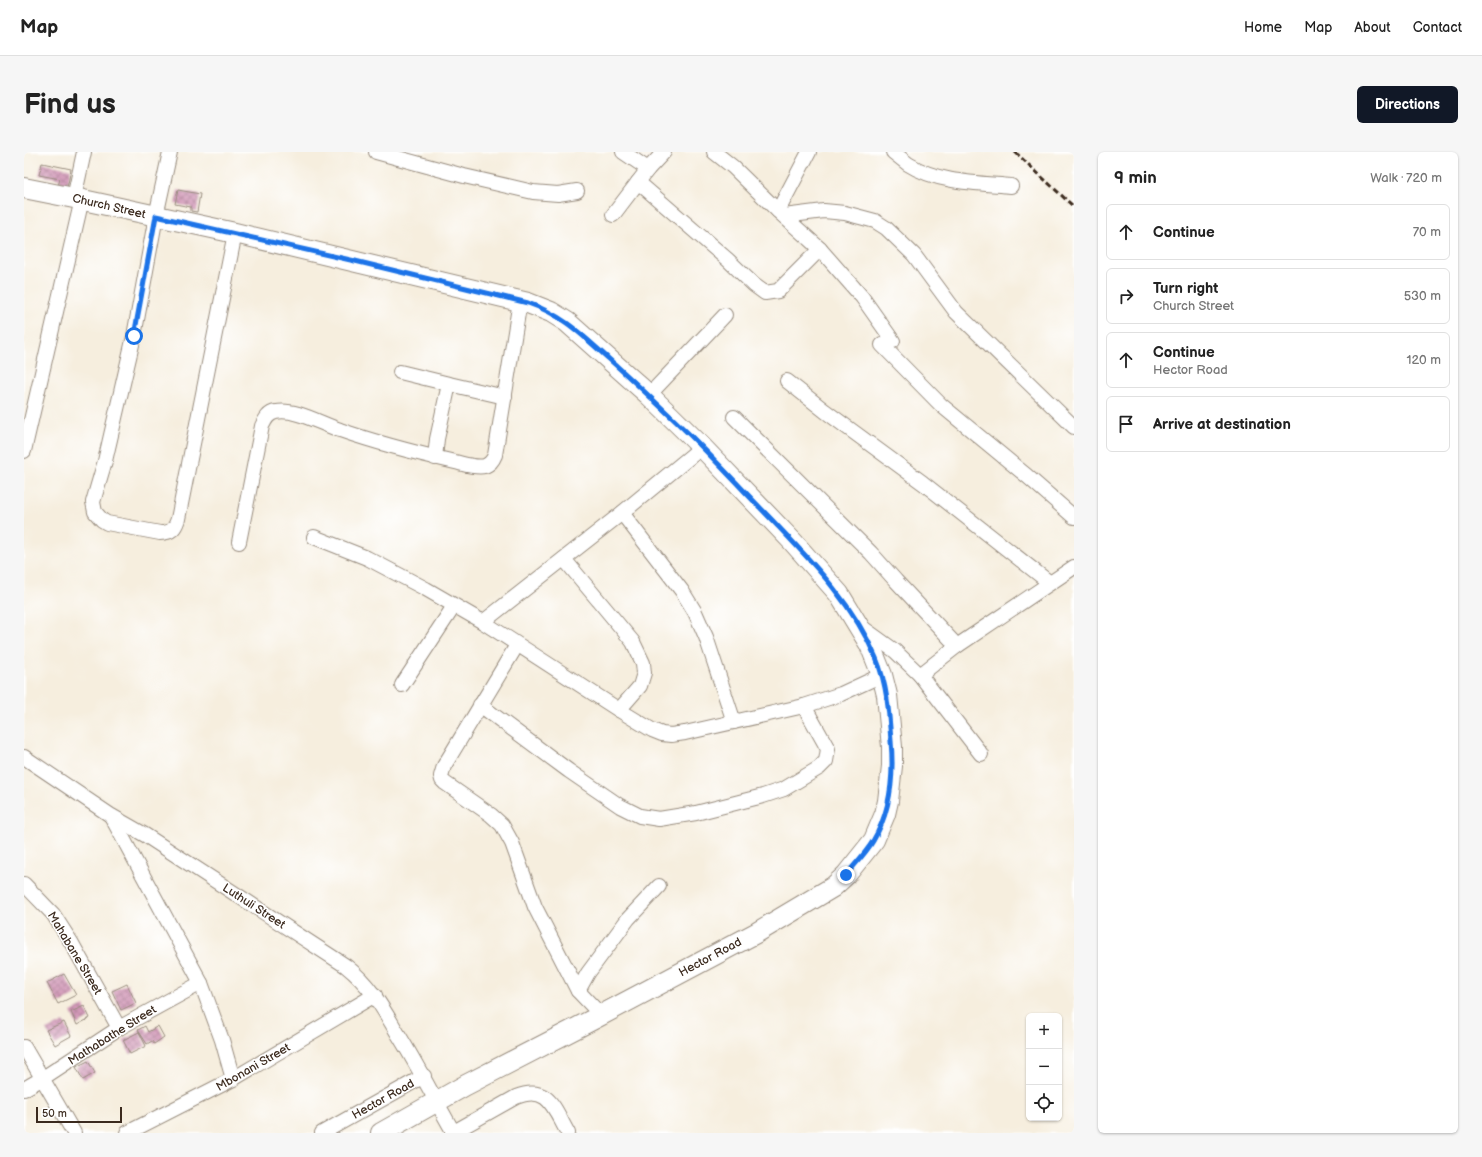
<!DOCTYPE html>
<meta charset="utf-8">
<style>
:root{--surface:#fff;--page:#f6f6f6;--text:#222;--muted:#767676;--line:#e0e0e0;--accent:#111827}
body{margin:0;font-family:"Balsamiq Sans",sans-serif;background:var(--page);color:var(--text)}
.controls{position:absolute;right:12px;bottom:12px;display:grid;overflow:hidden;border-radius:6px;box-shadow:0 1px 3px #0004}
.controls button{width:36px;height:36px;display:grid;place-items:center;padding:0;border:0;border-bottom:1px solid var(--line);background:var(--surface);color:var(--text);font:20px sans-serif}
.scale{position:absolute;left:12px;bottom:10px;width:86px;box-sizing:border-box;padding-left:4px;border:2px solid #3b2a1e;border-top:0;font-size:11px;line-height:14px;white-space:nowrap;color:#3b2a1e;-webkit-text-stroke:3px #fff;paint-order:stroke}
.stop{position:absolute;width:12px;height:12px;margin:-9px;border:3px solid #1a73e8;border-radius:50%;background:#fff}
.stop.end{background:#1a73e8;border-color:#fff;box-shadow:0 1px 4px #0008}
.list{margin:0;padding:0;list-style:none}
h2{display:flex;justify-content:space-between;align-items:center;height:52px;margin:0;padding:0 16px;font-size:17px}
h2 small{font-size:13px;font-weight:400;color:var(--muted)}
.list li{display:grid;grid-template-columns:26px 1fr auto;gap:12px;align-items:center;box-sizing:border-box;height:56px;margin:0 8px 8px;padding:0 8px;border:1px solid var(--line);border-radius:6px}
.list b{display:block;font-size:15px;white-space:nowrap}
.list p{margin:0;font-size:13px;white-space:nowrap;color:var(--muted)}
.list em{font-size:13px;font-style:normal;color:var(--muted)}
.icon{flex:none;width:22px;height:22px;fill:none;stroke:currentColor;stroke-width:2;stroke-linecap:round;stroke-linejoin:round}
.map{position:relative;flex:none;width:1050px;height:981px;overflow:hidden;border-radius:6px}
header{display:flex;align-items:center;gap:24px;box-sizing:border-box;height:56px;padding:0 20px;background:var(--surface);border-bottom:1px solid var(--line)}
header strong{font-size:19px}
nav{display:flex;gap:22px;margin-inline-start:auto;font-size:14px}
.intro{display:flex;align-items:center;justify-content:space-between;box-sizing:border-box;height:96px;padding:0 24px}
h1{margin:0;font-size:28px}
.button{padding:10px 18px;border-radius:6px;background:var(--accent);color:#fff;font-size:14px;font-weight:700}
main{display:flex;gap:24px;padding:0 24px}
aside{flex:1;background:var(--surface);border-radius:6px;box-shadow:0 1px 3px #0004}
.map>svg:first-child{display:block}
.building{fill:url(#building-cross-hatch)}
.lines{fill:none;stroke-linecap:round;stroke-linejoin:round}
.street-casing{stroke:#988c7e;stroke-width:16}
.secondary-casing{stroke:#988c7e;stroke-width:22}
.street{stroke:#fff;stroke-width:14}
.secondary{stroke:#fff;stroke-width:20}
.rail{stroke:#3b2a1e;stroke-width:3;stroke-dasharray:6 3;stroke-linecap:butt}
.route{stroke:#1a73e8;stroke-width:5}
.labels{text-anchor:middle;stroke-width:3;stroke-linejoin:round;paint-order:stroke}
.street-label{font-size:12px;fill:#3b2a1e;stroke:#fff}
</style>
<header>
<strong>Map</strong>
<nav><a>Home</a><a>Map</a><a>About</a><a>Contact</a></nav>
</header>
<div class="intro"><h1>Find us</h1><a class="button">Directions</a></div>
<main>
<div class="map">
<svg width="1050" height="981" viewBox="0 0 1050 981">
<defs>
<pattern id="building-cross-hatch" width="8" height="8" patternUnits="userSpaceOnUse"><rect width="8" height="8" fill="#d299b8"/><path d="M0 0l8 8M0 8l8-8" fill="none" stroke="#ac7d95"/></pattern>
</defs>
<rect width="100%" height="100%" fill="#fff"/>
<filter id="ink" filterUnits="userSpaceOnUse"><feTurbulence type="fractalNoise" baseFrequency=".025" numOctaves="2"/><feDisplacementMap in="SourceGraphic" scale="8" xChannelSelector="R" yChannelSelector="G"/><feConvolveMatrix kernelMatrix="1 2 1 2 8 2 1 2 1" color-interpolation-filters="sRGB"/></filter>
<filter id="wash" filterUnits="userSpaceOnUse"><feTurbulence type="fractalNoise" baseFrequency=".012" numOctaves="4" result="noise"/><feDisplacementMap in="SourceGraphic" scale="16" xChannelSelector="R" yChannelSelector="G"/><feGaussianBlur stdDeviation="0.9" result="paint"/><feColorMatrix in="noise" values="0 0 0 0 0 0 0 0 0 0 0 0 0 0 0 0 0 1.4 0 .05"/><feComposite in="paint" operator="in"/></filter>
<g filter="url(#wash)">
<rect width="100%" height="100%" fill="#f6eede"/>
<g id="blocks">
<g class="building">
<path d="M18,11l29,6 -4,19 -9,-2 2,-7 -21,-4z"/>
<path d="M154,38l22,4 -3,18 -6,-1v-4l-16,-3z"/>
<path d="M40,822l12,21 -18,9 -11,-21z"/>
<path d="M103,832l9,19 -15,7 -9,-19z"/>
<path d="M60,854l6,12 -13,7 -6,-13z"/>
<path d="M40,870l7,14 -16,9 -9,-15z"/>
<path d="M121,874l3,6 10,-6 6,11 -10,7 -2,-3 -5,3 -9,-14z"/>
<path d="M115,880l7,14 -16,8 -7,-14z"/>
<path d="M64,909l7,12 -12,7 -7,-13z"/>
</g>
</g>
</g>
<g filter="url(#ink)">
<use href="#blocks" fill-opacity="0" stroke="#988c7e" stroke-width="1"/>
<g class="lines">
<g class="street-casing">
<g id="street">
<path d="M146,0l-14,64 -22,120 -29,125 -12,41 2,10 7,8 5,3 53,10c12,0 15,-5 18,-14l57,-286"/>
<path d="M352,0l88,24 69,16 25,2 19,-3"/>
<path d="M599,0l25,17"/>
<path d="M690,0l19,15 45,44"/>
<path d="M785,0l-31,59 42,38 42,48 31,44"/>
<path d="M869,0c5,4 10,8 15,12 30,19 68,19 103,22"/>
<path d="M614,30l90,78 26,25 11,8 13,-2 42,-42"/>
<path d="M50,46l10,-46"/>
<path d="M589,63l35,-46 16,-17"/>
<path d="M760,64l40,-5 21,2 30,8 11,7 28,27 42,57 118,115"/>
<path d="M858,193l59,60 86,71 47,41"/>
<path d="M376,220l49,12"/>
<path d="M763,229l38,30 98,72 127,100"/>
<path d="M625,243l76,-80"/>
<path d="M710,265l137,136 25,28 61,65"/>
<path d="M0,299l58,-252"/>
<path d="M411,306l2,-19 12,-55 56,13"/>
<path d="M598,361l60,78 13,21 11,25 28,85"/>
<path d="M290,385l53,21 59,31 57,33 136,88 33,20 10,4 9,1 14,-2 119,-27 37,-12 41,-19"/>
<path d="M215,390l23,-116c3,-6 6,-13 14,-14 19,-4 45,12 64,18 37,13 76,23 115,32 9,2 20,6 30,4 5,-2 8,-6 10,-11l25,-154"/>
<path d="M540,407l69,83 10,21 1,10 -4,13 -21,24"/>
<path d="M459,470l139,-109 80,-66"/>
<path d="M839,476l32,23 25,24 61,79"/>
<path d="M493,493l-73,121 -3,10 1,4 3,3 46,32 11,10 10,18 23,64 43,84 23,24"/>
<path d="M896,523l37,-29 117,-79"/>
<path d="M378,533l52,-79"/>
<path d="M456,553l89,66 51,35 20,10 19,3 37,-6 67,-17 21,-7 35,-21 7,-7 2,-12 -24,-43"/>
<path d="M0,605l86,58 35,20 201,131c25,20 36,41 52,68 20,32 37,66 56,99"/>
<path d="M87,664l90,167 21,57 11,39"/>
<path d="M0,732l29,30 18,28 48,86"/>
<path d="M554,839l10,-18 40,-54 31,-33"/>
<path d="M0,895l50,86"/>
<path d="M0,937l19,-11 76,-50 82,-45"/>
<path d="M103,981l106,-54 142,-84"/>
<path d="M298,981l102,-57"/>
<path d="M428,981l64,-36c33,-13 38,12 52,36"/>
</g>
</g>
<g class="secondary-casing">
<path id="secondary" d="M0,36l50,10 161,35 293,70 23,9 16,10 82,73 53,52 91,95 46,52 31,51 12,30 5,20 5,52v19l-4,35 -3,13 -11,26 -28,35 -13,12 -77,46 -164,87 -126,65 -85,48"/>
</g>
<use href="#street" class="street"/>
<use href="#secondary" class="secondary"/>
<path class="rail" d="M991,0l59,55"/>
</g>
</g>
<g class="lines" filter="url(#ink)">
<path class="route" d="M110,184l22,-120 199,45 173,42c35,12 54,32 81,56 28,25 54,50 81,76 28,28 54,56 82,85 40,42 81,83 104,138 11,26 13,54 15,83 3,33 0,70 -18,100 -7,12 -18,23 -27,34"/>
</g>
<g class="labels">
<g class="street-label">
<text transform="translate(85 54) rotate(13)" y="4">Church Street</text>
<text transform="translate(230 754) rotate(33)" y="4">Luthuli Street</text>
<text transform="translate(51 801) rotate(59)" y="4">Mahabane Street</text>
<text transform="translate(686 805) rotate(-28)" y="4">Hector Road</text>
<text transform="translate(88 883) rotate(-32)" y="4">Mathabathe Street</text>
<text transform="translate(229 915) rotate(-30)" y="4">Mbonani Street</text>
<text transform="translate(359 947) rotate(-29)" y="4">Hector Road</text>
</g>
</g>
</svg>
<div class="controls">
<button>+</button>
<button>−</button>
<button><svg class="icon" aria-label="locate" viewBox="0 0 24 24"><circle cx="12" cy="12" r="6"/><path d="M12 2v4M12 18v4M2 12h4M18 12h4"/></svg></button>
</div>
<div class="scale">50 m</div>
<div class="stop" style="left:110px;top:184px"></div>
<div class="stop end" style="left:822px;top:723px"></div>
</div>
<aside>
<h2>9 min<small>Walk · 720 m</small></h2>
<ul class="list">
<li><svg class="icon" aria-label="ahead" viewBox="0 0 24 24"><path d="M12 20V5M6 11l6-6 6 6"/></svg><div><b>Continue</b></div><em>70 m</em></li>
<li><svg class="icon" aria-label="right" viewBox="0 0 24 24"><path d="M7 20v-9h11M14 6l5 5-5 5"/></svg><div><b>Turn right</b><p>Church Street</p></div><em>530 m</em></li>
<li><svg class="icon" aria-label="ahead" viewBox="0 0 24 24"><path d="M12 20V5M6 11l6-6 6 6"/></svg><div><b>Continue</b><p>Hector Road</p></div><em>120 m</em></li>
<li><svg class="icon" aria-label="arrive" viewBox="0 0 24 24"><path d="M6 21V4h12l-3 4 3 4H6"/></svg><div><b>Arrive at destination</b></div></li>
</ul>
</aside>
</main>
